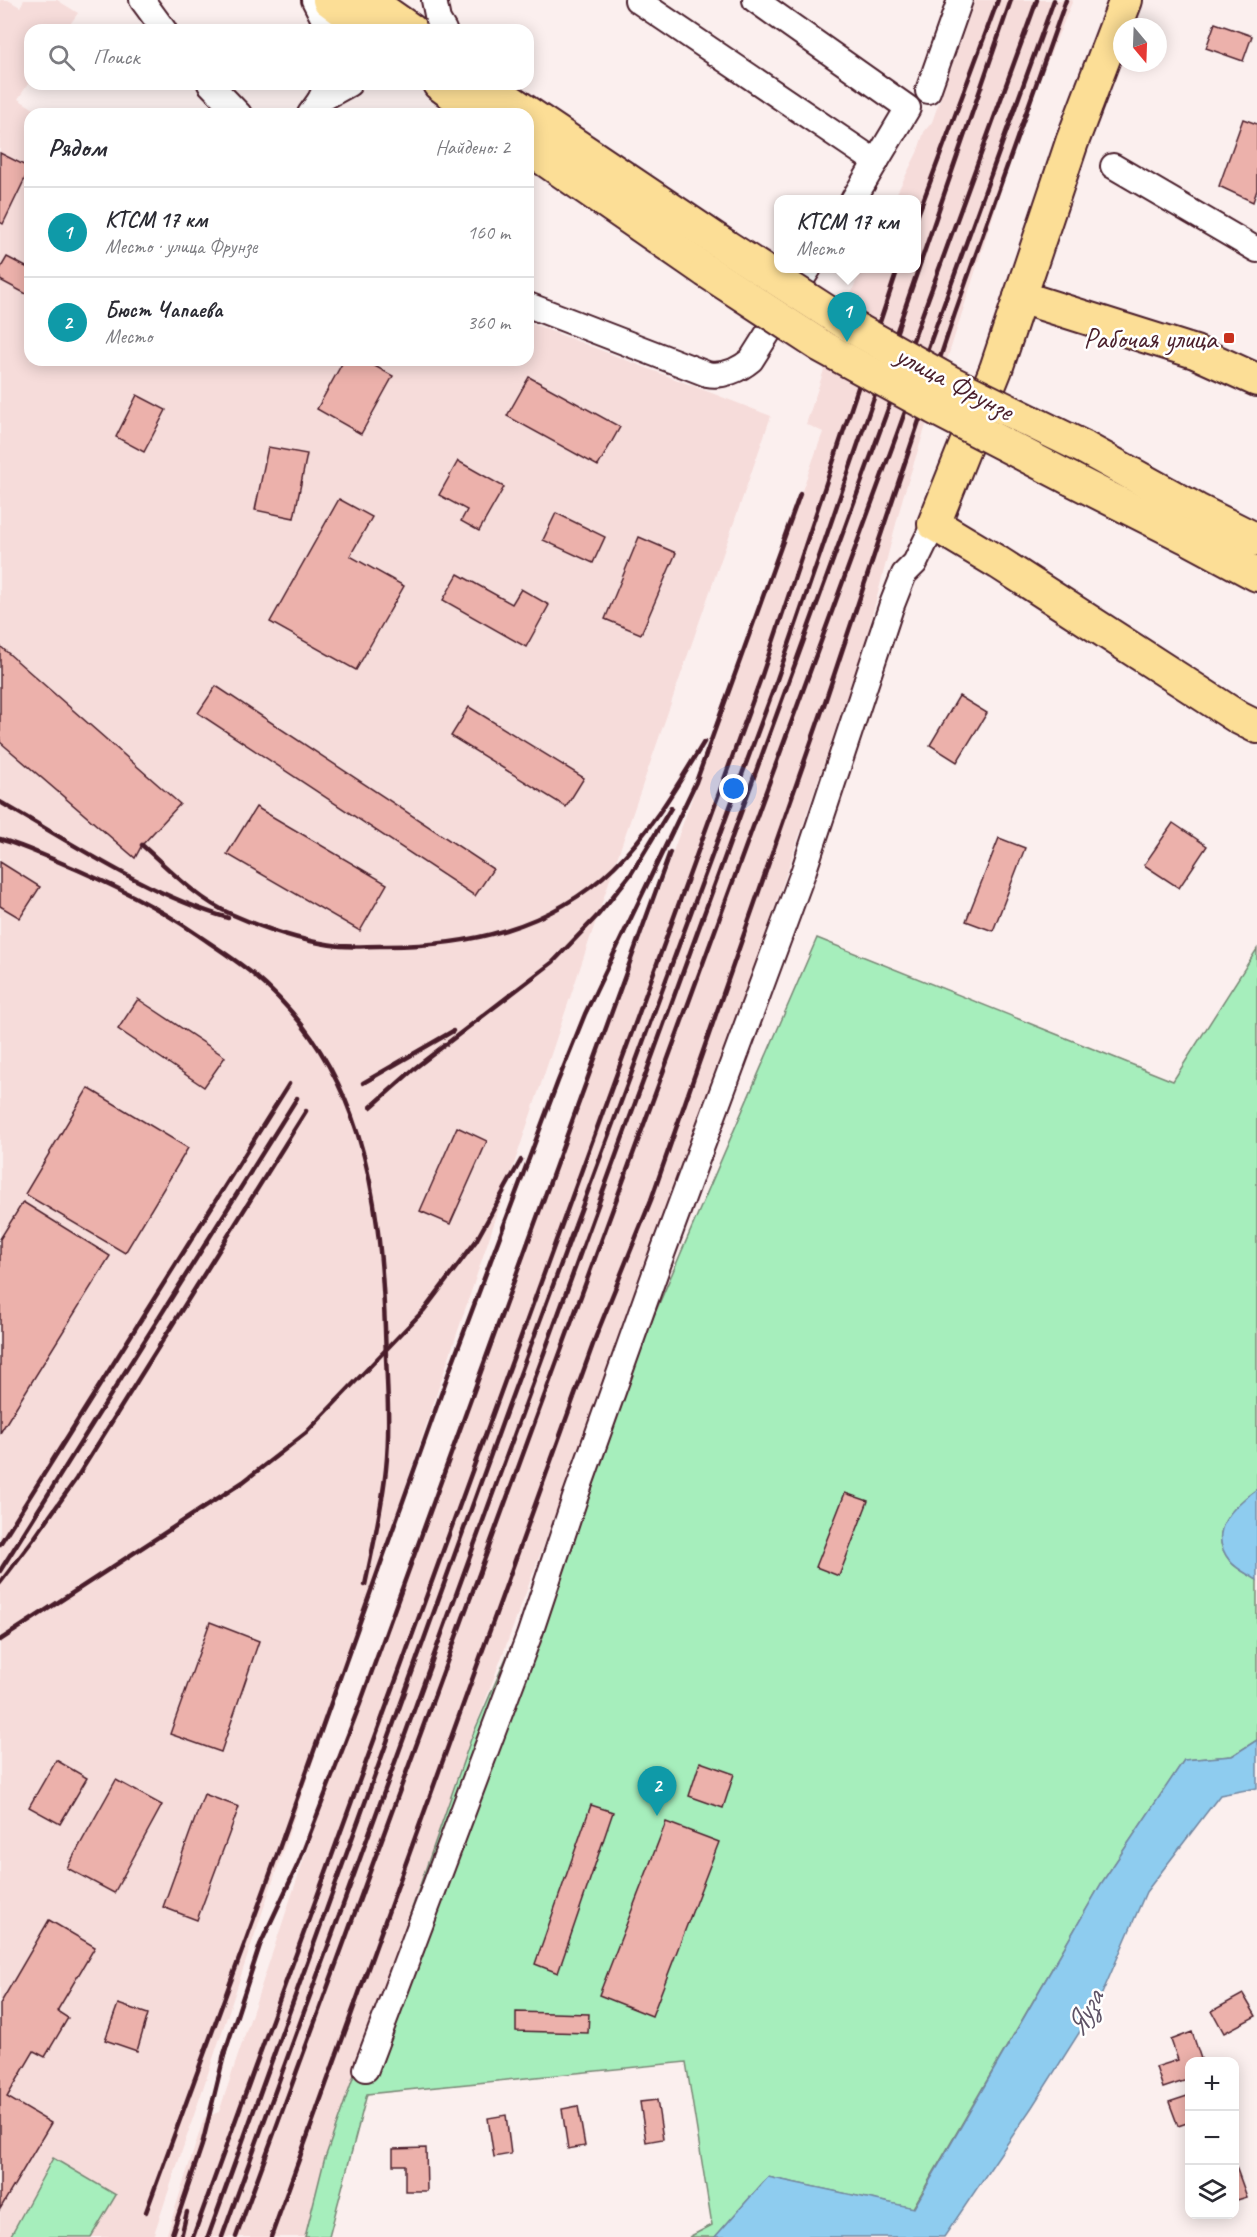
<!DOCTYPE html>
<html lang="ru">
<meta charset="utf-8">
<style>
:root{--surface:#fff;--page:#f7f7f7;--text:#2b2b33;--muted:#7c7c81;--line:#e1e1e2;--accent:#c8321e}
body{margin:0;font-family:Caveat,sans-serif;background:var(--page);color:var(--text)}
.controls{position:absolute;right:18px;bottom:18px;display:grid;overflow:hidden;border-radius:12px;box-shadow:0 3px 15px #0003}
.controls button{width:54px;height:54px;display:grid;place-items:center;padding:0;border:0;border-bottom:2px solid var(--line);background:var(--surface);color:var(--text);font:30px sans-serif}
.compass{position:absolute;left:1113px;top:18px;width:54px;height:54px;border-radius:50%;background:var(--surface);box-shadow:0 3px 15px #0003;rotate:161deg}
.you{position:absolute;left:734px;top:789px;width:21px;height:21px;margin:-15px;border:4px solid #fff;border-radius:50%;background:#1a73e8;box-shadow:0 0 0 9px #1a73e833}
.badge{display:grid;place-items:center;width:39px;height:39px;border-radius:50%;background:var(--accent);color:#fff;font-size:20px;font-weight:700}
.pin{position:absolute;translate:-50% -50px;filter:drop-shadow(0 2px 3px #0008)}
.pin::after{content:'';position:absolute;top:32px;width:21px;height:18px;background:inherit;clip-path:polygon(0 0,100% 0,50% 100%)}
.popup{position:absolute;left:774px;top:195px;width:147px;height:78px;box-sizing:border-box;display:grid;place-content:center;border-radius:12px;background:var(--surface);filter:drop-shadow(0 2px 4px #0005);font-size:20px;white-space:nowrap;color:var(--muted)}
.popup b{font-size:22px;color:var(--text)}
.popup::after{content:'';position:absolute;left:50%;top:100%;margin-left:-12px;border:12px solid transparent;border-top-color:var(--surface)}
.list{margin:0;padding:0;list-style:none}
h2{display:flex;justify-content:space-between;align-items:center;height:78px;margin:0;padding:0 24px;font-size:26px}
h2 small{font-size:20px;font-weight:400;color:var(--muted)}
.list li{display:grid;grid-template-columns:39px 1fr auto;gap:18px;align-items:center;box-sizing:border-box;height:90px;padding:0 24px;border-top:2px solid var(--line)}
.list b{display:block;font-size:22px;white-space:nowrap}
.list p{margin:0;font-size:20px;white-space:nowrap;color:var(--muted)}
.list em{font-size:20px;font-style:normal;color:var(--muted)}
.icon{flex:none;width:33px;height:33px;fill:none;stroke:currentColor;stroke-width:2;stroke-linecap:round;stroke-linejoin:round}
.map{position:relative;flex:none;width:1257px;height:2237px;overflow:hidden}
.search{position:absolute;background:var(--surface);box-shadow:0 3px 15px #0003;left:24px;top:24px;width:510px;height:66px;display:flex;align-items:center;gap:15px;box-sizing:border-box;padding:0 21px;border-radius:18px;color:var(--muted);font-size:22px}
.panel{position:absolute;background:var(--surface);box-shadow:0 3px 15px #0003;left:24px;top:108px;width:510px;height:258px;border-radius:18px}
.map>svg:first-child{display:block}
.built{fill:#f6dcda}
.green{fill:#a6eebc;stroke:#788674;stroke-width:1.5}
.water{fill:#8eccef;stroke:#7387a1;stroke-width:1.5}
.building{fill:#ecb1ab;stroke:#4a1f2b;stroke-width:1.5}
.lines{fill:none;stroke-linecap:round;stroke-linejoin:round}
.minor-casing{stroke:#4a1f2b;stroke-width:28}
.major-casing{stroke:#4a1f2b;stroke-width:36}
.minor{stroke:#fff;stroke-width:24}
.major{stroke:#fcde96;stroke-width:32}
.rail{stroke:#4a1f2b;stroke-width:4.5}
.major-bridge-casing{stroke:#4a1f2b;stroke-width:36;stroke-linecap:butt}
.major-bridge{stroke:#fcde96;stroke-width:32}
.poi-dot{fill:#c8321e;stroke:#fff;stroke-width:2}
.labels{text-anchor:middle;stroke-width:5;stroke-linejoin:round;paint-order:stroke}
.poi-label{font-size:28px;fill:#4a1f2b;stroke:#fff;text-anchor:end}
.street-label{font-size:28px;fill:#4a1f2b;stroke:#fff}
.water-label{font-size:30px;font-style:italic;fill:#5e5366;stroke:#fff}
</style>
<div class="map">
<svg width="1257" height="2237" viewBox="0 0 1257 2237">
<rect width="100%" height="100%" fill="#fbefee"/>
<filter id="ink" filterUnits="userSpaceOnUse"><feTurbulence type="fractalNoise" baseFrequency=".0167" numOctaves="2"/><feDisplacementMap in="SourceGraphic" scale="12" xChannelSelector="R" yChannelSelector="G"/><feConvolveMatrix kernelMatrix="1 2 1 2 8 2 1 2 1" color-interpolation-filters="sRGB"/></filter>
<g filter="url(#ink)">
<g class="built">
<path d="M0,0h8l12,7 4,-7h33l21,13 -12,17h-36v51l-12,18 24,15h-12v246h498v-38l243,94 -157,451 -461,1370h-153z"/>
<path d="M975,0h98l-45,107 -125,390 -38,146 -171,501 -223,595 -147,422 -19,76h-139l38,-119 15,-6 126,-376 316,-851 162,-453 -17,-8 18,-54 -1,-18 39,-83 54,-1v-68l-22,-1 23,-46 7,-21 8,-10z"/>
</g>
<g class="green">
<path d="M817,938l356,143 84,-132v540c-24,17 -51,43 -27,72 6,8 18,13 27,19v160l-25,16 -48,4 -83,124 -188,324 -145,-31 -53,60h-26l23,-12 -26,-163 -319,32 -38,143h-24l19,-76 147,-422z"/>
<path d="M53,2158l63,37 -25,42h-81z"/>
</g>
<g class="water">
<path d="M1257,1489v91c-9,-6 -21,-11 -27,-19 -24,-29 3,-55 27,-72z"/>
<path d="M1257,1740v48l-37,7 -74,97 -48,111 -66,104 -88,130h-229l53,-60 146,31 187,-324 83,-124 48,-4z"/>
</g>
<g class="building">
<path d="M1215,23l37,13 -9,25 -37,-13z"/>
<path d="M1243,119l14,5v66l-4,12 -34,-16z"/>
<path d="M0,153l30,15 -27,56 -3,-2z"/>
<path d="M7,257l23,12v27l-30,-16v-11z"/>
<path d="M344,360h20l29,16 -32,58 -44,-25z"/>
<path d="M529,377l91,50 -22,39 -91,-50z"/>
<path d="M137,395l29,15 -22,42 -28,-15z"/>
<path d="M268,447l39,7 -13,64 -39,-8z"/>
<path d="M458,461l46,26 -25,44 -18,-10 6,-11 -28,-15z"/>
<path d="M339,499l33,18 -22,39 54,30 -48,84 -86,-48z"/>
<path d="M556,513l49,24 -12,26 -50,-23z"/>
<path d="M639,537l37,16 -35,81 -36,-15z"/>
<path d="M458,574l54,30 9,-15 28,16 -23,42 -83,-47z"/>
<path d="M0,646l180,158 -38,41 -7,13 -135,-116z"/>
<path d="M216,686l277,183 -18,27 -277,-183z"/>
<path d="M959,696l28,17 -30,49 -27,-17z"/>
<path d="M469,707l115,71 -18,29 -115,-71z"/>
<path d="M256,807l131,77 -27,47 -133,-77z"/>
<path d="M1173,823l34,23 -28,42 -35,-23z"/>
<path d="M999,838l26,10 -32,83 -27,-10z"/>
<path d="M0,862l40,25 -20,31 -20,-12z"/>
<path d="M138,999l87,58 -21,30 -86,-58z"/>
<path d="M88,1088l100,60 -63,105 -100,-59z"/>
<path d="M457,1127l30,14 -37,83 -30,-13z"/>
<path d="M23,1202l87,54 -110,177v-194z"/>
<path d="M845,1493l23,8 -29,75 -23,-9z"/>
<path d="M210,1622l49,19 -38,111 -51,-18z"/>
<path d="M56,1760l31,18 -27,46 -31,-17z"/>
<path d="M700,1762l34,12 -11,34 -34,-12z"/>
<path d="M116,1780l46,25 -48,88 -47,-25z"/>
<path d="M204,1794l35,13 -42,113 -34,-13z"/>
<path d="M591,1805l22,7 -55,161 -23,-9z"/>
<path d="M666,1822l53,20 -67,174 -53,-21z"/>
<path d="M49,1920l46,27 -38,64 11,7 -23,39 -11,-6 -27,46 44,26 -51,86v-205z"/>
<path d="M1243,1994l13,22 -32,17 -12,-22z"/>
<path d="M118,2004l30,10 -11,37 -32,-11z"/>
<path d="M516,2012l73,2 -1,19 -72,-2z"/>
<path d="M1192,2032l10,30h-12v17l-27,9 -7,-21 22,-7 -7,-20z"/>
<path d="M1190,2095v27l-12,4 -9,-24z"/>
<path d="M657,2100l6,39 -17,3 -6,-40z"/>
<path d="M578,2106l7,40 -17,3 -6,-40z"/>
<path d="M506,2115l5,39 -17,3 -6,-39z"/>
<path d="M426,2148l1,43h-22v-26h-12v-16z"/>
<path d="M1234,2161l13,36 -13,4z"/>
</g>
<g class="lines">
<g class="minor-casing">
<g id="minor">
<path d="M142,0l22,30"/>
<path d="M314,0l15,30"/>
<path d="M434,0l4,20 6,10"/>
<path d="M637,0l239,162"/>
<path d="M755,0l153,108 -55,92"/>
<path d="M210,84l29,30"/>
<path d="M928,91l32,-91"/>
<path d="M320,100l29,-16"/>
<path d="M310,114l10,-14 7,-16"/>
<path d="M1113,166l144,84"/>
<path d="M528,305l179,69c16,3 32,-4 44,-14l58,-92"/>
<path d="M366,2069l163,-433 46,-138 83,-233 146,-395 87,-263 13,-33 11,-11 19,-39"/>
</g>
</g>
<g class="major-casing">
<g id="major">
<path d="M329,0l40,30"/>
<path d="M368,0l43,30"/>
<path d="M1126,0l-54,142 -76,227 -62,155 65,39 240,155 18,9"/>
<path d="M439,84l40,30"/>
<path d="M485,84l239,161"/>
<path d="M528,148l178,123"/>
<path d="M1020,297l175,55 62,28"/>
<path d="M1083,447l114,63 60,30"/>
<path d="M1069,478l117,59 71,38"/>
</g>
</g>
<use href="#minor" class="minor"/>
<use href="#major" class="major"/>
<g class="rail">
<path d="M916,220l82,-220"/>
<path d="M0,802c74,42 147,92 228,116"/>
<path d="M0,839c20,6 38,14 57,22 48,20 95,42 138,72 19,13 40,26 58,41 109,91 127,220 132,354 1,46 6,94 1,141 -4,39 -13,78 -21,116"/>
<path d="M142,845c28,25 55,54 89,69 34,15 72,28 109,32 13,1 27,0 40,0 87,1 170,-17 234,-79 37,-36 63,-81 90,-125"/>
<path d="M363,1083l90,-52"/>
<path d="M371,1107l44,-39 138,-106 45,-47 33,-41 40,-66"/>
<path d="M0,1544l289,-460"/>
<path d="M0,1571l297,-473"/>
<path d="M0,1583l35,-46 41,-58 230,-368"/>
<path d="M0,1640l243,-158 63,-49 118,-123 52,-69 45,-81"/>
<path d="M223,2058l37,-113 39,-83 61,-158 310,-852"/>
<path d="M146,2212l119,-324 184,-516 109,-291 27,-67 111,-232 104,-288"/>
<path d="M171,2237l31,-92 23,-94"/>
<path d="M181,2237l6,-25"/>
<path d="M193,2237l568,-1559 137,-410"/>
<path d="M208,2237l300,-830 266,-719 237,-688"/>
<path d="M222,2237l815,-2237"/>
<path d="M236,2237l661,-1803 157,-434"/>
<path d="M271,2237l325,-901 55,-136 172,-492 132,-395 111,-313"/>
</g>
<g class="major-bridge-casing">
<g id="major-bridge">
<path d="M724,245l116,75 112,63 131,64"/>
<path d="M706,271l115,75 113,62 135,70"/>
</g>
</g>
<use href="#major-bridge" class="major-bridge"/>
</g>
</g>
<rect class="poi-dot" x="1223" y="332" width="12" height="12" rx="3"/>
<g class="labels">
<g class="poi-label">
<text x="1217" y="348">Рабочая улица</text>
</g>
<g class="street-label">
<text transform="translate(955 382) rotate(28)" y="10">улица Фрунзе</text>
</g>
<g class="water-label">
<text transform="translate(1084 2013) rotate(-61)" y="10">Яуза</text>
</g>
</g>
</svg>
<div class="controls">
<button>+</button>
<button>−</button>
<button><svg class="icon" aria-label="layers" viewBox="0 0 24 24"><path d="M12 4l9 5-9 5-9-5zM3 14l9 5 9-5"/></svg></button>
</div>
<svg class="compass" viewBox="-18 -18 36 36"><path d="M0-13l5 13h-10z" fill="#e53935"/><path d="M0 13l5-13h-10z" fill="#7c7c81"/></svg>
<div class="you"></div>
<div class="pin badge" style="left:847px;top:342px;background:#0f9aa8">1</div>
<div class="popup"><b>КТСМ 17 км</b>Место</div>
<div class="pin badge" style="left:657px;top:1816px;background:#0f9aa8">2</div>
<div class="search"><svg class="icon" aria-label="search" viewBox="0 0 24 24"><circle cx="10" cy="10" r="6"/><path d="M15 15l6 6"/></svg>Поиск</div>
<section class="panel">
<h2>Рядом<small>Найдено: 2</small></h2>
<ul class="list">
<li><span class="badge" style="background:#0f9aa8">1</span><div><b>КТСМ 17 км</b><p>Место · улица Фрунзе</p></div><em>160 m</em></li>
<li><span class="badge" style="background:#0f9aa8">2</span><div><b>Бюст Чапаева</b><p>Место</p></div><em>360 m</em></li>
</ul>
</section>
</div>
